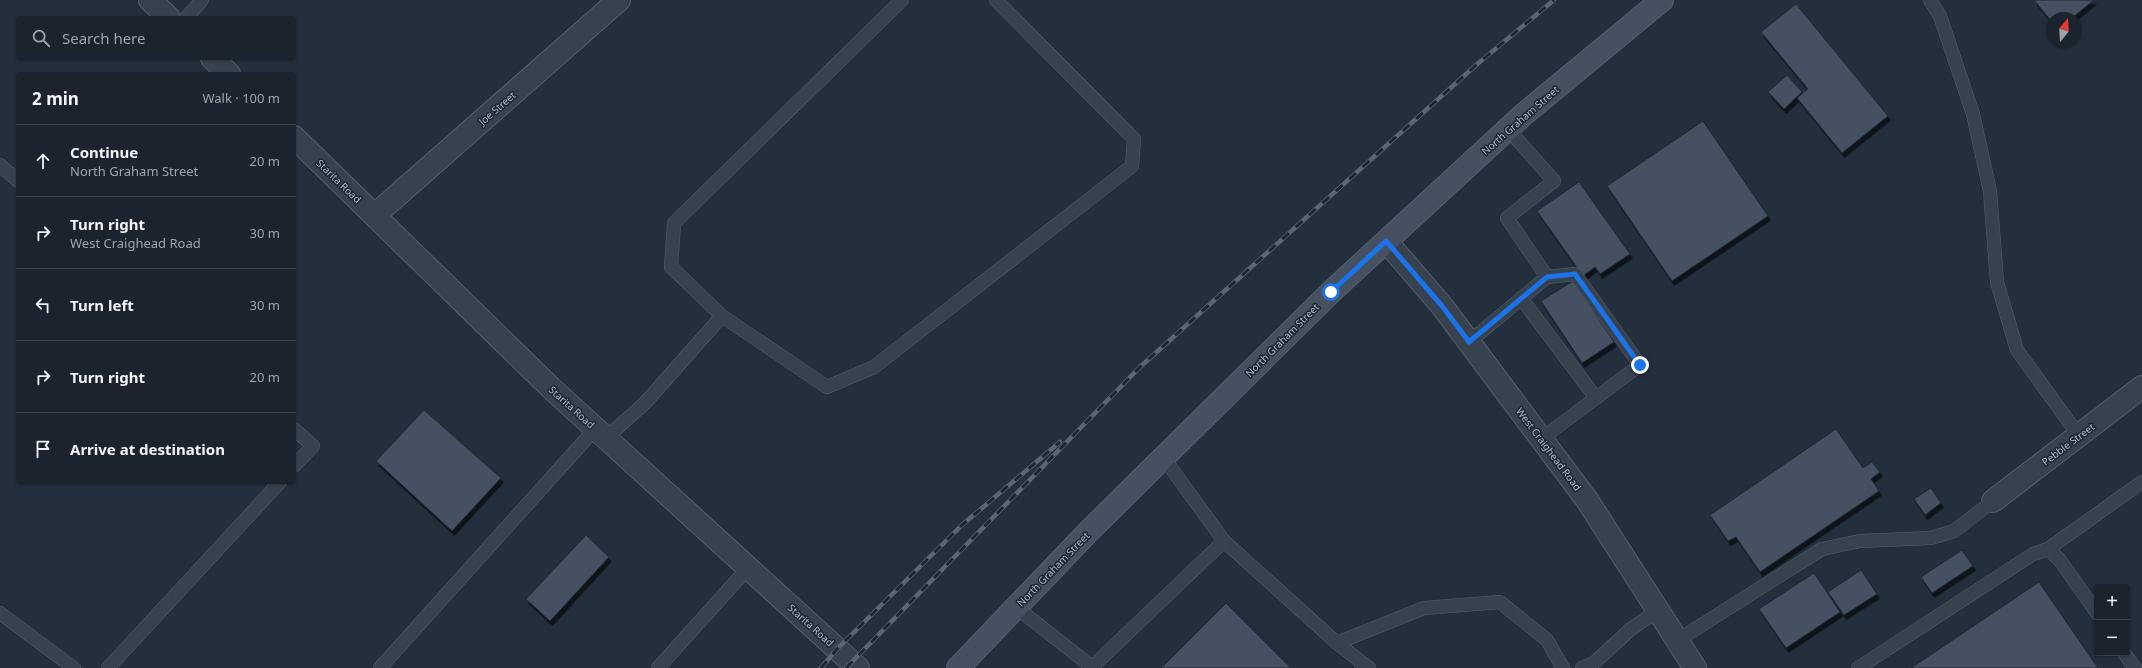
<!DOCTYPE html>
<meta charset="utf-8">
<style>
:root{--surface:#1b232e;--page:#282f3a;--text:#f1f3f6;--muted:#a0a4aa;--line:#39404a}
body{margin:0;font-family:"Noto Sans",sans-serif;background:var(--page);color:var(--text)}
.controls{position:absolute;right:12px;bottom:12px;display:grid;overflow:hidden;border-radius:4px;box-shadow:0 1px 3px #0004}
.controls button{width:36px;height:36px;display:grid;place-items:center;padding:0;border:0;border-bottom:1px solid var(--line);background:var(--surface);color:var(--text);font:20px sans-serif}
.compass{position:absolute;left:2046px;top:12px;width:36px;height:36px;border-radius:50%;background:var(--surface);box-shadow:0 1px 3px #0004;rotate:18deg}
.stop{position:absolute;width:12px;height:12px;margin:-9px;border:3px solid #1a73e8;border-radius:50%;background:#fff}
.stop.end{background:#1a73e8;border-color:#fff;box-shadow:0 1px 4px #0008}
.list{margin:0;padding:0;list-style:none}
h2{display:flex;justify-content:space-between;align-items:center;height:52px;margin:0;padding:0 16px;font-size:17px}
h2 small{font-size:13px;font-weight:400;color:var(--muted)}
.list li{display:grid;grid-template-columns:26px 1fr auto;gap:12px;align-items:center;box-sizing:border-box;height:72px;padding:0 16px;border-top:1px solid var(--line)}
.list b{display:block;font-size:15px;white-space:nowrap}
.list p{margin:0;font-size:13px;white-space:nowrap;color:var(--muted)}
.list em{font-size:13px;font-style:normal;color:var(--muted)}
.icon{flex:none;width:22px;height:22px;fill:none;stroke:currentColor;stroke-width:2;stroke-linecap:round;stroke-linejoin:round}
.map{position:relative;flex:none;width:2142px;height:668px;overflow:hidden}
.search{position:absolute;background:var(--surface);box-shadow:0 1px 3px #0004;left:16px;top:16px;width:280px;height:44px;display:flex;align-items:center;gap:10px;box-sizing:border-box;padding:0 14px;border-radius:4px;color:var(--muted);font-size:15px}
.panel{position:absolute;background:var(--surface);box-shadow:0 1px 3px #0004;left:16px;top:72px;width:280px;height:412px;border-radius:4px}
.map>svg:first-child{display:block}
.building{fill:#455162;stroke:#1f2835;filter:url(#shadow)}
.lines{fill:none;stroke-linecap:round;stroke-linejoin:round}
.service-casing{stroke:#565f6c;stroke-width:14}
.minor-casing{stroke:#565f6c;stroke-width:24}
.tertiary-casing{stroke:#565f6c;stroke-width:24}
.secondary-casing{stroke:#565f6c;stroke-width:24}
.service{stroke:#38414e;stroke-width:13}
.minor{stroke:#38414e;stroke-width:22}
.tertiary{stroke:#38414e;stroke-width:22}
.secondary{stroke:#465061;stroke-width:22}
.rail-casing{stroke:#5a6575;stroke-width:4.5}
.rail{stroke:#1d2633;stroke-width:3;stroke-dasharray:9;stroke-linecap:butt}
.route{stroke:#1a73e8;stroke-width:5}
.labels{text-anchor:middle;stroke-width:3;stroke-linejoin:round;paint-order:stroke}
.street-label{font-size:10px;fill:#b4bcc9;stroke:#1d2633}
</style>
<div class="map">
<svg width="2142" height="668" viewBox="0 0 2142 668">
<defs>
<filter id="shadow"><feDropShadow dx="2.5" dy="4.5" stdDeviation="0" flood-color="#0009"/></filter>
</defs>
<rect width="100%" height="100%" fill="#242f3e"/>
<g class="building">
<path d="M2034,0h60l-22,18h-20v4z"/>
<path d="M1796,4l92,112 -46,37 -45,-55 11,-9 -47,-57z"/>
<path d="M1787,75l15,17 -18,17 -16,-17z"/>
<path d="M1703,121l65,95 -96,65 -65,-95z"/>
<path d="M1579,182l51,72 -30,20 -5,-7 -12,9 -46,-65z"/>
<path d="M1573,281l41,61 -32,21 -41,-62z"/>
<path d="M424,410l77,68 -49,53 -76,-70z"/>
<path d="M1836,429l27,39 9,-6 8,10 -9,7 8,12 -119,81 -24,-35 -8,4 -18,-26z"/>
<path d="M1931,488l10,15 -16,12 -11,-16z"/>
<path d="M586,535l23,22 -59,64 -24,-22z"/>
<path d="M1962,550l11,16 -41,27 -11,-16z"/>
<path d="M1861,570l16,24 -33,21 -16,-23z"/>
<path d="M1814,573l26,39 -54,36 -27,-39z"/>
<path d="M2039,582l59,86h-187z"/>
<path d="M1226,603l65,65h-130z"/>
</g>
<g class="lines">
<g class="service-casing">
<g id="service">
<path d="M902,0l-228,223 -3,44 51,49 105,71 47,-20 258,-201 2,-27 -138,-139"/>
<path d="M1930,0l10,16 33,98 17,77 7,91 20,68 62,86"/>
<path d="M186,18l16,-18"/>
<path d="M1508,129l46,52 -47,37 40,59 28,-3 65,91 -99,74"/>
<path d="M0,165l18,16"/>
<path d="M1521,298l75,100"/>
<path d="M1469,342l78,-65"/>
<path d="M294,429l19,17 -19,20"/>
<path d="M606,438l39,-35 77,-87"/>
<path d="M1224,541l113,102 32,25"/>
<path d="M2048,549l94,-67"/>
<path d="M1016,607l76,60 132,-126 -61,-84"/>
<path d="M0,613l74,55"/>
<path d="M1678,640l144,-91 38,-8 71,-3 23,-7 39,-30"/>
<path d="M1337,643l87,-35 76,-6 47,38 16,28"/>
<path d="M2124,653l11,15"/>
<path d="M108,668l172,-186"/>
<path d="M380,668l216,-240"/>
<path d="M658,668l90,-100"/>
<path d="M1582,668l13,-6 36,-33 27,-19"/>
<path d="M1858,668l175,-114 15,-5 11,10 38,54"/>
</g>
</g>
<g class="minor-casing">
<g id="minor">
<path d="M375,215l244,-215"/>
<path d="M1993,501l149,-114"/>
</g>
</g>
<g class="tertiary-casing">
<g id="tertiary">
<path d="M150,0l19,18"/>
<path d="M212,58l17,16"/>
<path d="M294,137l257,251 307,280"/>
<path d="M1386,241l56,65 145,194 108,168"/>
</g>
</g>
<g class="secondary-casing">
<path id="secondary" d="M958,668l130,-136 243,-240 192,-177 139,-115"/>
</g>
<use href="#service" class="service"/>
<use href="#minor" class="minor"/>
<use href="#tertiary" class="tertiary"/>
<use href="#secondary" class="secondary"/>
<g class="rail-casing">
<g id="rail">
<path d="M821,668l16,-19 125,-124 98,-83"/>
<path d="M846,668l294,-301 335,-301 79,-66"/>
</g>
</g>
<use href="#rail" class="rail"/>
</g>
<g class="lines">
<path class="route" d="M1331,292l55,-51 56,65 27,36 78,-65 28,-3 65,91"/>
</g>
<g class="labels">
<g class="street-label">
<text transform="translate(497 108) rotate(-41)" y="4">Joe Street</text>
<text transform="translate(1520 120) rotate(-41)" y="4">North Graham Street</text>
<text transform="translate(339 181) rotate(44)" y="4">Starita Road</text>
<text transform="translate(1282 340) rotate(-45)" y="4">North Graham Street</text>
<text transform="translate(572 407) rotate(42)" y="4">Starita Road</text>
<text transform="translate(2068 444) rotate(-37)" y="4">Pebble Street</text>
<text transform="translate(1549 449) rotate(53)" y="4">West Craighead Road</text>
<text transform="translate(1053 569) rotate(-46)" y="4">North Graham Street</text>
<text transform="translate(811 625) rotate(42)" y="4">Starita Road</text>
</g>
</g>
</svg>
<div class="controls">
<button>+</button>
<button>−</button>
</div>
<svg class="compass" viewBox="-18 -18 36 36"><path d="M0-13l5 13h-10z" fill="#e53935"/><path d="M0 13l5-13h-10z" fill="#a0a4aa"/></svg>
<div class="stop" style="left:1331px;top:292px"></div>
<div class="stop end" style="left:1640px;top:365px"></div>
<div class="search"><svg class="icon" aria-label="search" viewBox="0 0 24 24"><circle cx="10" cy="10" r="6"/><path d="M15 15l6 6"/></svg>Search here</div>
<section class="panel">
<h2>2 min<small>Walk · 100 m</small></h2>
<ul class="list">
<li><svg class="icon" aria-label="ahead" viewBox="0 0 24 24"><path d="M12 20V5M6 11l6-6 6 6"/></svg><div><b>Continue</b><p>North Graham Street</p></div><em>20 m</em></li>
<li><svg class="icon" aria-label="right" viewBox="0 0 24 24"><path d="M7 20v-9h11M14 6l5 5-5 5"/></svg><div><b>Turn right</b><p>West Craighead Road</p></div><em>30 m</em></li>
<li><svg class="icon" aria-label="left" viewBox="0 0 24 24"><path d="M17 20v-9H6M10 6l-5 5 5 5"/></svg><div><b>Turn left</b></div><em>30 m</em></li>
<li><svg class="icon" aria-label="right" viewBox="0 0 24 24"><path d="M7 20v-9h11M14 6l5 5-5 5"/></svg><div><b>Turn right</b></div><em>20 m</em></li>
<li><svg class="icon" aria-label="arrive" viewBox="0 0 24 24"><path d="M6 21V4h12l-3 4 3 4H6"/></svg><div><b>Arrive at destination</b></div></li>
</ul>
</section>
</div>
